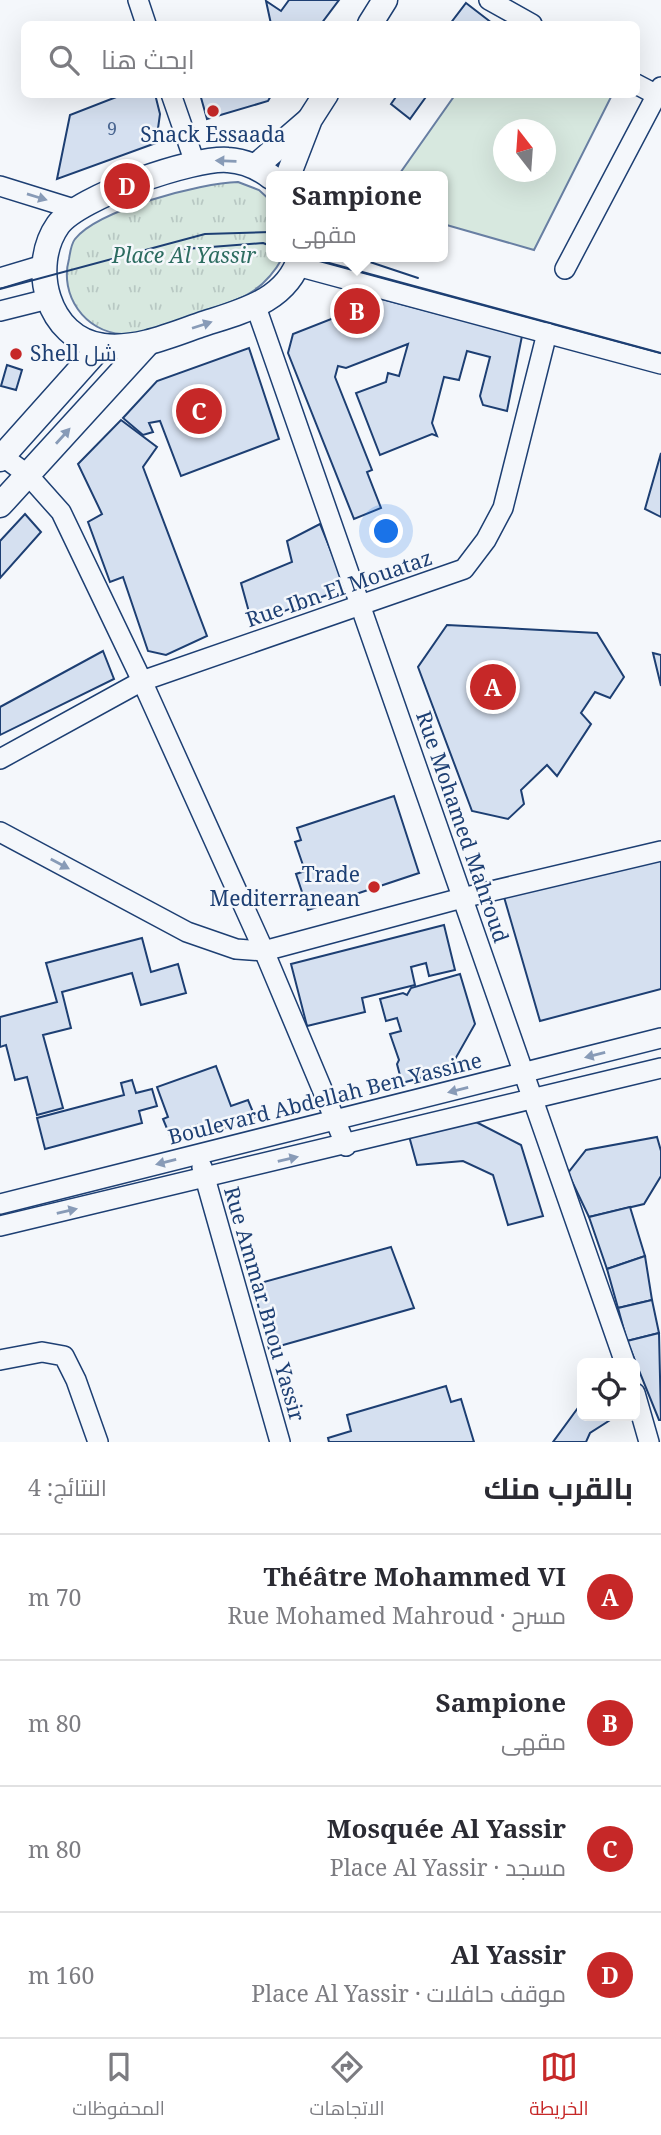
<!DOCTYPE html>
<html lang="ar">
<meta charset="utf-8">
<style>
:root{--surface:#fff;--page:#f2f2f3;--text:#2b2b33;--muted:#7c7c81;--line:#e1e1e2;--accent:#c62828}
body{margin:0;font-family:"Noto Serif",Cairo,serif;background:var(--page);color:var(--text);direction:rtl}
.controls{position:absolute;right:21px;bottom:21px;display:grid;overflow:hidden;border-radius:10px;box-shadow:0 7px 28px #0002}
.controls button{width:63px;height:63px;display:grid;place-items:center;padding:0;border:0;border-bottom:2px solid var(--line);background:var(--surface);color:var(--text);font:35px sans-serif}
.compass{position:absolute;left:493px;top:119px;width:63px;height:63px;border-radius:50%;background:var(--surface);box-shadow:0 7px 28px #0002;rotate:343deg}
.you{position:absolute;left:387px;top:532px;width:24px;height:24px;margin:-18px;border:5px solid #fff;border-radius:50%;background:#1a73e8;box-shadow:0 0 0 10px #1a73e833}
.badge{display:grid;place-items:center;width:46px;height:46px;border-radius:50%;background:var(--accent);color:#fff;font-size:23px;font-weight:700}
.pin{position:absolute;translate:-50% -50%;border:4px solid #fff;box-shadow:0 2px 7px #0006}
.popup{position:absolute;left:266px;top:171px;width:182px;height:91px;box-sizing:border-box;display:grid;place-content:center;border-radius:10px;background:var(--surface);filter:drop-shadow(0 2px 5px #0005);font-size:23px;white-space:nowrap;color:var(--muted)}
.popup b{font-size:26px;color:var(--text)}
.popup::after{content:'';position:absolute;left:50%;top:100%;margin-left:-14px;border:14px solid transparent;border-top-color:var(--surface)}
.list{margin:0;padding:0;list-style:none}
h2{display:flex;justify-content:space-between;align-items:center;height:91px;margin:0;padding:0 28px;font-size:30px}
h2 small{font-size:23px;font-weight:400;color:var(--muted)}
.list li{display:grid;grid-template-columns:46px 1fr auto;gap:21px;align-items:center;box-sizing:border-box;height:126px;padding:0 28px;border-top:2px solid var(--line)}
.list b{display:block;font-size:26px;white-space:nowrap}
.list p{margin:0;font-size:23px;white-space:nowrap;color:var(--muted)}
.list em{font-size:23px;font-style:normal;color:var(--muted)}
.icon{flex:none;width:38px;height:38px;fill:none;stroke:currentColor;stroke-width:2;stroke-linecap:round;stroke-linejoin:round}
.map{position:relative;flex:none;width:661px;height:1442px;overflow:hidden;direction:ltr}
.search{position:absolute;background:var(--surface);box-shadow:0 7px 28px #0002;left:21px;right:21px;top:21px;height:77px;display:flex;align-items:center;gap:18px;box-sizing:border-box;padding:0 24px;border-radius:10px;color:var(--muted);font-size:26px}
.sheet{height:595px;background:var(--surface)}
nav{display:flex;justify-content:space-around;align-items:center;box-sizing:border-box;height:98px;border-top:2px solid var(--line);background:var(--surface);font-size:19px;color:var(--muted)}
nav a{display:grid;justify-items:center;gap:4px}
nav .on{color:var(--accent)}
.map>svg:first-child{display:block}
.park{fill:url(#park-tufts);stroke:#687fa3;stroke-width:2}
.pitch{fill:#d7e8df;stroke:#687fa3;stroke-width:2;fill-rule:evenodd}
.building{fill:#d5e0f0;stroke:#1d3f73;stroke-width:2}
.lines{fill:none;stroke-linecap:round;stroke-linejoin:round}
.minor-casing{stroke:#1d3f73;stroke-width:22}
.major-casing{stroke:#1d3f73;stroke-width:27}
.minor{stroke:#f4f7fb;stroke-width:19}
.major{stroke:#f4f7fb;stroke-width:24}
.tram{stroke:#1d3f73;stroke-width:2}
.oneway{fill:#889bb7}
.poi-dot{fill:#c62828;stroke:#f4f7fb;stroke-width:2.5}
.labels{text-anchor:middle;stroke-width:5;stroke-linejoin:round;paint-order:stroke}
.number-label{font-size:18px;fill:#4b6792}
.poi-label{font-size:21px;fill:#1d3f73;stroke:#f4f7fb}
.park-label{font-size:21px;font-style:italic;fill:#2c6c60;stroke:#f4f7fb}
.street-label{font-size:21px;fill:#1d3f73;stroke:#f4f7fb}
</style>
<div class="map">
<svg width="661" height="1442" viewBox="0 0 661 1442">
<defs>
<pattern id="park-tufts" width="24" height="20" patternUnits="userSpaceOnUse" patternTransform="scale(1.75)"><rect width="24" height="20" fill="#d7e8df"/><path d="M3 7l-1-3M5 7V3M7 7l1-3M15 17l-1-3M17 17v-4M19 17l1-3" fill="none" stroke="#b8c8c3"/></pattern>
</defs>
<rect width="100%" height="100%" fill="#f4f7fb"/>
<path class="park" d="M238,182l21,8 12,11v56h12c-21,38 -45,43 -84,56 -24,8 -51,22 -77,21 -37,-2 -63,-39 -53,-75 1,-6 2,-15 6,-20 23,-29 125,-56 163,-57z"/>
<path class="pitch" d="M608,94l3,3 -77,153 -91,-26v-48h-45l57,-81zM504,130h42v42h-42z"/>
<g class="building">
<path d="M289,0h50l-18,24h-50l-5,-23 15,10z"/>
<path d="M466,3l26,20 -1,1h-41z"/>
<path d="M124,94h31l5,20 -4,29 -99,36 13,-64z"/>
<path d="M200,94h72l-4,7 -61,18z"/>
<path d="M398,94h30l-18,25 -19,-15z"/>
<path d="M382,299l140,37 -15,75 -24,-6 -3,-9 10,-39 -23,-6 -8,29 -15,-3 -12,46 5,13 -5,-2 -52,21 -24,-62 30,-11 2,-9 11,3 9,-32 -62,24 -8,-2 -3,11 37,93 -5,2 14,36 -27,11 -66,-166 5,-19z"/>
<path d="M249,348l30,91 -98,37 -21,-55 -11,2 4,9 -10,3 -20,-17 34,-37z"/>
<path d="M7,365l15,5 -6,20 -15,-4z"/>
<path d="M121,420l36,27 -14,20 64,169 -41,19 -18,-4 -25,-74 -13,5 -22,-60 14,-8 -24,-50z"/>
<path d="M661,453v64l-16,-8z"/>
<path d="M25,514l16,18 -41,46v-37z"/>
<path d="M320,524l21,52 -11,18 -78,29 -11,-40 51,-21 -5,-21z"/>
<path d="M447,625l150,8 27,44 -14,21 -15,-6 -14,21 10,11 -34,52 -10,-11 -26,25 3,14 -16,15 -36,-8 -54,-144z"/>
<path d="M103,651l11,28 -114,56v-28z"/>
<path d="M653,653l8,2v31z"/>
<path d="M394,796l25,77 -111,37 -12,-36 9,-3 -10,-29 6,-2 -4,-12z"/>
<path d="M661,860v129l-121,32 -36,-124z"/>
<path d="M444,925l11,45 -26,6 -3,-13 -15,4 4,18 -53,13 3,14 -58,14 -16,-62z"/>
<path d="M142,938l9,34 27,-8 8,29 -45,12 -9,-32 -70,19 9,36 -28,7 20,73 -26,7 -10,-38 -12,3 -9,-35 -6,2v-30l57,-15 -11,-39z"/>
<path d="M460,974l15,50 -26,46 -47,13 -5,-19 2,-4 -9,-26 11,-3 -4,-13 -11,3 -6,-22 23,-6 4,2 4,-7z"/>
<path d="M216,1066l15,40 17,-6 7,17 -53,20 -5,-12 -27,11 -7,-17 5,-2 -11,-30z"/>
<path d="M132,1080l4,13 16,-4 5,17 -18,5 3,12 -97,26 -8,-31 87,-23 -3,-12z"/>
<path d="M476,1122l45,23 22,71 -35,9 -15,-50 -30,-14 -46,4 -8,-29z"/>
<path d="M657,1137l4,14v25l-17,28 -55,13 -21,-44 18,-23z"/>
<path d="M630,1207l15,49 -38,13 -18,-52z"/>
<path d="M391,1247l23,61 -145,41 -16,-64z"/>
<path d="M645,1256l7,44 -34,8 -11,-39z"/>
<path d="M652,1300l7,33 -32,8 -9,-33z"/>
<path d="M659,1333l2,87h-2l-32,-79z"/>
<path d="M446,1386l5,16 10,-3 13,43h-145l-1,-4 23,-7 -4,-16z"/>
<path d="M582,1387v29l33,1 -25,16 -4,9h-33l27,-37 -2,-16z"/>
</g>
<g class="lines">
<g class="minor-casing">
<g id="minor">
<path d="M138,0l8,24"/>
<path d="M489,0l43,24"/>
<path d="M636,84l21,11"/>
<path d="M171,94l24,69"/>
<path d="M0,186l74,23"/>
<path d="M297,266l364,98"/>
<path d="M565,269l96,-182"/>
<path d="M0,278l43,-13"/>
<path d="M256,307l369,1056"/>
<path d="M0,311l48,-12"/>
<path d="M2,456l26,19 33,37 81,169 122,270 82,195"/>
<path d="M0,759l142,-78 322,-112 22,-29 17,-32 44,-175"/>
<path d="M0,832l187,100 49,17 28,2 198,-53 199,-47"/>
<path d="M202,1167l78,275"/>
<path d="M0,1204l661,-166"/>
<path d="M0,1226l661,-158"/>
<path d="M0,1360l42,-8 22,4 12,24 22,62"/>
<path d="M635,1393l14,49"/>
</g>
</g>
<g class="major-casing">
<g id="major">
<path d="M370,24l15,-24"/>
<path d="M256,166l52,-45"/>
<path d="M288,176l22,-57 16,-25"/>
<path d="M271,177c-13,-10 -26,-16 -43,-17 -34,-3 -150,37 -170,65 -29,41 -11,114 45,121 33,4 66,-10 97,-21 39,-13 87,-23 100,-68"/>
<path d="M0,459l101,-113"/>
<path d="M0,505l148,-162"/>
</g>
</g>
<use href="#minor" class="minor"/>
<use href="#major" class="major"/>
<g class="tram">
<path d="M185,249l78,-6 8,3"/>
<path d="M307,257l354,96"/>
<path d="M355,257l63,21"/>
<path d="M0,289l205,-55 66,-2"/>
</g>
</g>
<defs><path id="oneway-solid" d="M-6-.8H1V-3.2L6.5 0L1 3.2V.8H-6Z" transform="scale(1.75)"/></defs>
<g class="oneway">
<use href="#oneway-solid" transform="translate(226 161) rotate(-178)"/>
<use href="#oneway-solid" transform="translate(37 197) rotate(17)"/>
<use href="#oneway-solid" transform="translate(202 325) rotate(-18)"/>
<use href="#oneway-solid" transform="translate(63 436) rotate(-48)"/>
<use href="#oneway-solid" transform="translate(60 864) rotate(28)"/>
<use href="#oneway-solid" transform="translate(595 1055) rotate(166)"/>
<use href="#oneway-solid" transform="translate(458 1090) rotate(166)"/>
<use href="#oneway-solid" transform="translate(288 1159) rotate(-13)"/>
<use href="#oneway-solid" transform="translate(166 1162) rotate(166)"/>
<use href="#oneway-solid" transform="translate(67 1211) rotate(-13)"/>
</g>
<g class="poi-dot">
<circle cx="213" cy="111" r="7"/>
<circle cx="16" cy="354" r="7"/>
<circle cx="374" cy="887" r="7"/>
</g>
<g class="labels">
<g class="number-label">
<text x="112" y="135">9</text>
</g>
<g class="poi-label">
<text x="213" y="142">Snack Essaada</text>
<text x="30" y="361" text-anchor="start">Shell شل</text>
<text x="360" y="882" text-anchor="end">Trade<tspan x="360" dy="24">Mediterranean</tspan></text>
</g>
<g class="park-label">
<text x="184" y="263">Place Al Yassir</text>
</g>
<g class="street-label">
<text transform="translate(339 589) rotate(-19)" y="7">Rue Ibn El Mouataz</text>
<text transform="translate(462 827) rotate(71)" y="7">Rue Mohamed Mahroud</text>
<text transform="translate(325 1099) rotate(-14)" y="7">Boulevard Abdellah Ben Yassine</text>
<text transform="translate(264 1304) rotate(74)" y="7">Rue Ammar Bnou Yassir</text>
</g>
</g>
</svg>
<div class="controls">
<button><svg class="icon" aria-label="locate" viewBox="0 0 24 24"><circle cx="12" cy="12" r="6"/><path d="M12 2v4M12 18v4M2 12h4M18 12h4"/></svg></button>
</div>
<svg class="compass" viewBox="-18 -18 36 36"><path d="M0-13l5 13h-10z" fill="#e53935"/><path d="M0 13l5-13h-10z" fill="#7c7c81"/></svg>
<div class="you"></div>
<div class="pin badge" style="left:493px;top:687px">A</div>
<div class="pin badge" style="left:357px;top:311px">B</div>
<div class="popup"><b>Sampione</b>مقهى</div>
<div class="pin badge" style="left:199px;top:411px">C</div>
<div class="pin badge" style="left:127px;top:186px">D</div>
<div class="search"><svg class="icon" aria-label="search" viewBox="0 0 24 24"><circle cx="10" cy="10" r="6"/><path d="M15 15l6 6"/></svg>ابحث هنا</div>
</div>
<section class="sheet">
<h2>بالقرب منك<small>النتائج: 4</small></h2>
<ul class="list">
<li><span class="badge">A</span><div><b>Théâtre Mohammed VI</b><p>مسرح · Rue Mohamed Mahroud</p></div><em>70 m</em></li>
<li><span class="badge">B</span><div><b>Sampione</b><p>مقهى</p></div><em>80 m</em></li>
<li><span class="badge">C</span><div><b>Mosquée Al Yassir</b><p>مسجد · Place Al Yassir</p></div><em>80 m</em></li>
<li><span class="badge">D</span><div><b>Al Yassir</b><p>موقف حافلات · Place Al Yassir</p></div><em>160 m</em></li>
</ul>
</section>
<nav>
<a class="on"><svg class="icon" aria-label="map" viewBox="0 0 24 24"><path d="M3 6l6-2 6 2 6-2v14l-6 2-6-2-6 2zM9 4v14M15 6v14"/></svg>الخريطة</a>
<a><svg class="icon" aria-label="directions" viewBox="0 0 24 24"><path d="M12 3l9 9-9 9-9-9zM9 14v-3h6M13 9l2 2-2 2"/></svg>الاتجاهات</a>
<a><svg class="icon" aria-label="saved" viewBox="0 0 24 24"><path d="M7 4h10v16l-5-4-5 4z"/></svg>المحفوظات</a>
</nav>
